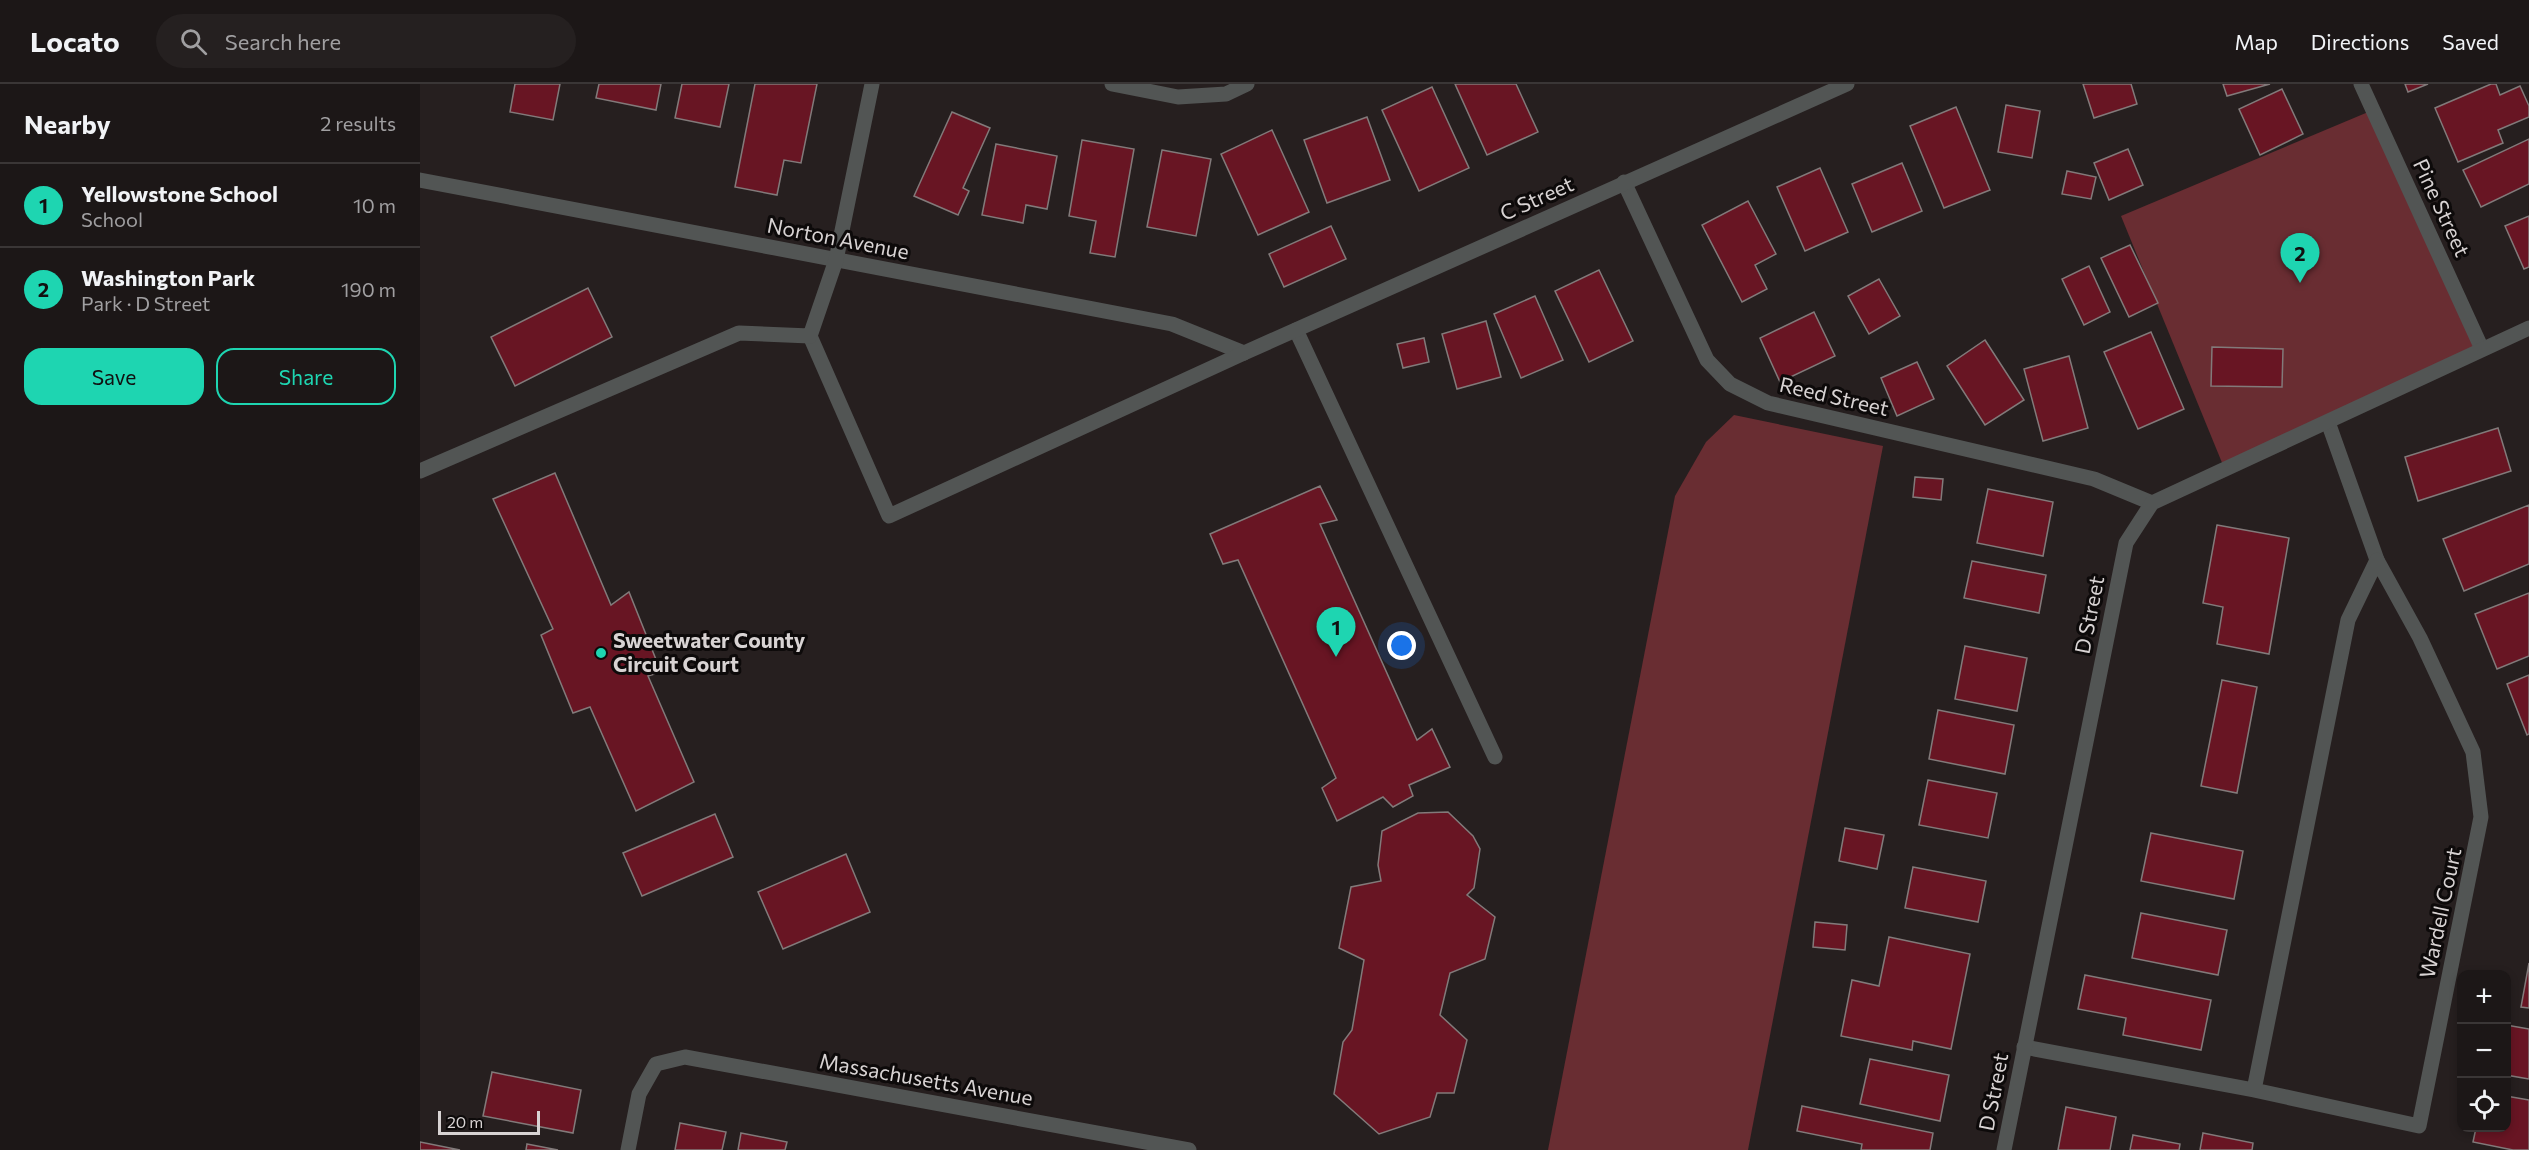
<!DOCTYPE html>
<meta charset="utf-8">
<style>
:root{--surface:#1c1717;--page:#252020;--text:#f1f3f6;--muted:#a09fa1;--line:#3a3636;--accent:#1ed5b1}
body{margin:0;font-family:Commissioner,sans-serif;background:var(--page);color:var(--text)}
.controls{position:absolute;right:18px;bottom:18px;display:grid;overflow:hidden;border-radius:12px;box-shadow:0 3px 9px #0003}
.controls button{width:54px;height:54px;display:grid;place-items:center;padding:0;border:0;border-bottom:2px solid var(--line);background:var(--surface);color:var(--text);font:30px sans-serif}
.scale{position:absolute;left:18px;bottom:15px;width:102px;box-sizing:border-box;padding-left:6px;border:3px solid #d8d3d3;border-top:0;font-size:16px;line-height:21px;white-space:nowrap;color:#d8d3d3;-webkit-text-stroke:4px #0d0a0a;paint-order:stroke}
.you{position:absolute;left:982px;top:562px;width:21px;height:21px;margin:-15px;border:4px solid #fff;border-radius:50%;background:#1a73e8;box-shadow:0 0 0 9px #1a73e833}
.badge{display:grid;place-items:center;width:39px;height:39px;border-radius:50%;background:var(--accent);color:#111;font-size:20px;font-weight:700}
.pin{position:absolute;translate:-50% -50px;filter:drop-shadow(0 2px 3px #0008)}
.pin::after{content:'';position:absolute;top:32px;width:21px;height:18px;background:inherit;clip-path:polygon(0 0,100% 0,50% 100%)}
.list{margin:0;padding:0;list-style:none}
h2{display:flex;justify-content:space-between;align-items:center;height:78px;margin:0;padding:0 24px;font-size:26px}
h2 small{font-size:20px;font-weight:400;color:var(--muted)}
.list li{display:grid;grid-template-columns:39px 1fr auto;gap:18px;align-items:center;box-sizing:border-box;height:84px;padding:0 24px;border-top:2px solid var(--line)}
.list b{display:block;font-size:22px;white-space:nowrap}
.list p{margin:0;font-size:20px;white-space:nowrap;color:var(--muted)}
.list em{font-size:20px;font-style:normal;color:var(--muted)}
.actions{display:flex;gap:12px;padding:18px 24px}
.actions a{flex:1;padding:14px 0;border:2px solid var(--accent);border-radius:18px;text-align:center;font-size:21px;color:var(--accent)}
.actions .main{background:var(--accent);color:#111}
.icon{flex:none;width:33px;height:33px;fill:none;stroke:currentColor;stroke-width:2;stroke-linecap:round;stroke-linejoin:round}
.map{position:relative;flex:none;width:2109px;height:1066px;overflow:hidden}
header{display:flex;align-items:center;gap:36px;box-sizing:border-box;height:84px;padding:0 30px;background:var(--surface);border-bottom:2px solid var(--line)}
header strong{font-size:28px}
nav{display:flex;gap:33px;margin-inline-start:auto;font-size:21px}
.search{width:420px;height:54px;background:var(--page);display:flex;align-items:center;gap:15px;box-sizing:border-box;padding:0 21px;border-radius:33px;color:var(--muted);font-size:22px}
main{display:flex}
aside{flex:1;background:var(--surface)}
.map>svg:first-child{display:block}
.green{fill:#692d32}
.building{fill:#681523;stroke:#827a7a;stroke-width:1.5}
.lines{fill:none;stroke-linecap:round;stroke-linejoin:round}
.minor{stroke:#525554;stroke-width:15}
.poi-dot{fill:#1ed5b1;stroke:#0d0a0a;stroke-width:2}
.labels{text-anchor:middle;stroke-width:6;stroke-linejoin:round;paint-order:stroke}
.street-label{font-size:21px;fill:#d8d3d3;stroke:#0d0a0a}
.poi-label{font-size:21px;font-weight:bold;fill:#d8d3d3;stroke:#0d0a0a;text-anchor:start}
</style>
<header>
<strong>Locato</strong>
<div class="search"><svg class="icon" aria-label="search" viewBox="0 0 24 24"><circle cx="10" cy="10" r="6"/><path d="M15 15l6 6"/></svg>Search here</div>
<nav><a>Map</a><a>Directions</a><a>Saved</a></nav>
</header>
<main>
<aside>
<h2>Nearby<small>2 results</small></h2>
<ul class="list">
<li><span class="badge">1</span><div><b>Yellowstone School</b><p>School</p></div><em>10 m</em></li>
<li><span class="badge">2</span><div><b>Washington Park</b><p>Park · D Street</p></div><em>190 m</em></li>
</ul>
<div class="actions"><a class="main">Save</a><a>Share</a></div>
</aside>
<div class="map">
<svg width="2109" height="1066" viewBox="0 0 2109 1066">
<rect width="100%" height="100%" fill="#261f1f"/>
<g class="green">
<path d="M1953,26l109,239 -257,121 -104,-254z"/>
<path d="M1314,331l149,31 -135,704h-200l127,-654 31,-54z"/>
</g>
<g class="building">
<path d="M95,0h45l-7,36 -43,-8z"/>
<path d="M179,0h62l-5,26 -60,-12z"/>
<path d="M262,0h47l-9,43 -45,-9z"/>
<path d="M335,0h62l-16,79 -17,-3 -7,35 -42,-8z"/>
<path d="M1035,0h61l22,48 -51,23z"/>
<path d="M1663,0h48l6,20 -43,14z"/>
<path d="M1803,0h47l-43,12z"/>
<path d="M1985,0h23l-20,8z"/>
<path d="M2071,0h5l4,11 20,-9 9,20v11l-31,13 5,13 -45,19 -23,-54z"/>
<path d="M1012,3l37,81 -50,23 -37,-81z"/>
<path d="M1862,5l21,45 -43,21 -21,-46z"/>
<path d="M1586,21l34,6 -8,47 -34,-6z"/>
<path d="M1536,23l34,83 -46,18 -34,-82z"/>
<path d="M532,28l38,16 -27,60 6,3 -11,24 -44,-19z"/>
<path d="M947,33l23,63 -63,23 -23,-63z"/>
<path d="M852,46l37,82 -51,23 -37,-81z"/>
<path d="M2109,55v45l-48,23 -18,-37z"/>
<path d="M662,56l52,9 -19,108 -25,-4 6,-32 -27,-5z"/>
<path d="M576,60l61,12 -10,53 -21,-4 -3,18 -41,-8z"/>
<path d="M1708,65l15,36 -34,15 -15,-37z"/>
<path d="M742,66l49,9 -15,77 -49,-9z"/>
<path d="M1482,79l20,48 -50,21 -20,-48z"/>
<path d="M1400,84l28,64 -43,19 -28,-64z"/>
<path d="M1647,87l29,6 -5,22 -29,-5z"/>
<path d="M1328,117l28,53 -21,11 12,24 -25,13 -40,-77z"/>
<path d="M2109,132v51l-5,2 -19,-43z"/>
<path d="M911,142l15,33 -62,28 -15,-33z"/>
<path d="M1710,161l28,58 -29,14 -28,-59z"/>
<path d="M1669,182l21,46 -26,13 -22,-46z"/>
<path d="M1179,186l34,71 -44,21 -34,-71z"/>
<path d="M1459,195l21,37 -31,18 -21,-38z"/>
<path d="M168,204l24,49 -97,49 -24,-49z"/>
<path d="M1115,212l28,64 -42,18 -27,-64z"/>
<path d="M1394,228l21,44 -55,26 -20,-44z"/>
<path d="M1066,237l15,56 -44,12 -15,-55z"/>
<path d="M1731,248l33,77 -46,20 -34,-77z"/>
<path d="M1004,254l5,24 -26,6 -6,-24z"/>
<path d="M1565,256l39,60 -39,25 -38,-59z"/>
<path d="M1792,263l71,2 -1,38 -71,-1z"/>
<path d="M1649,272l19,72 -45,13 -19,-72z"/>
<path d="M1497,278l17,37 -37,17 -16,-38z"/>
<path d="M2078,344l13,43 -93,30 -13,-44z"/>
<path d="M135,389l56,132 18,-13 32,80 -13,4 46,106 -58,29 -46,-104 -17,6 -32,-78 12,-6 -60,-130z"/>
<path d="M1495,393l28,2 -2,21 -28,-3z"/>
<path d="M900,402l17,34 -17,4 97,216 15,-11 18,38 -41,18 4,11 -20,11 -10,-10 -46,24 -15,-33 14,-10 -98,-218 -15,4 -13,-30z"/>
<path d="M1568,405l65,13 -10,54 -66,-13z"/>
<path d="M2109,421v59l-65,27 -21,-52z"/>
<path d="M1797,441l72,13 -20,116 -52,-10 6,-37 -20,-4z"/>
<path d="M1552,477l74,14 -7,38 -75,-15z"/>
<path d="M2109,509v63l-32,13 -22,-55z"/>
<path d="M1545,562l62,12 -10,53 -62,-12z"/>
<path d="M2109,591v59l-2,1 -20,-51z"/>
<path d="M1802,596l35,7 -20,106 -36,-7z"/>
<path d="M1518,626l76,15 -9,49 -76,-15z"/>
<path d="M1508,696l69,13 -9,45 -69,-13z"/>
<path d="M1028,728l25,24 7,13 -6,39 -7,7 28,22 -10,42 -35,14 -10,42 27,25 -13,53h-17l-7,24 -51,17 -45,-40 9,-52 9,-12 12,-70 -25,-12 12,-61 30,-6 -3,-16 4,-34 36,-18z"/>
<path d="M295,730l18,43 -91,39 -19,-43z"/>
<path d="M1425,744l39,7 -7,34 -38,-8z"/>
<path d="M1731,749l92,18 -9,48 -93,-18z"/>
<path d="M426,770l24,58 -87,37 -25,-57z"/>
<path d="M1493,783l73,14 -8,41 -73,-14z"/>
<path d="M1721,829l86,17 -9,45 -86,-17z"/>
<path d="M1395,838l32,3 -2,25 -32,-3z"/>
<path d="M1469,853l81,17 -19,95 -38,-8 -1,9 -71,-14 11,-56 27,6z"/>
<path d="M2109,879v45l-8,-1z"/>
<path d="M1665,891l126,25 -10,50 -78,-15 3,-17 -48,-9z"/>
<path d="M2086,941l23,4v50l-23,-4z"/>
<path d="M1450,975l79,16 -9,46 -80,-17z"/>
<path d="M72,988l89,18 -8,43 -90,-17z"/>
<path d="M2086,1012l23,4v50h-16l-40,-8 3,-14h30z"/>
<path d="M1382,1022l131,27 -3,17h-69l1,-6 -65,-13z"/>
<path d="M1646,1023l50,10 -6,33h-52z"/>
<path d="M260,1039l46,9 -4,18h-47z"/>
<path d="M321,1049l46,9 -2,8h-47z"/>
<path d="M1783,1049l50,10 -1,7h-52z"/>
<path d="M1713,1051l47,9 -1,6h-49z"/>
<path d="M0,1058l40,8h-40z"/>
<path d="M107,1060l31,6h-32z"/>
</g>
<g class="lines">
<g class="minor">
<path d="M692,0l66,13 48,-3 21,-10"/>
<path d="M1941,0l121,265"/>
<path d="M0,96l752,144 72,29"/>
<path d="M1204,98l83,178 23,24 38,19 326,76 58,24"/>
<path d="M876,246l199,427"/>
<path d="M390,252l79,180 355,-163 603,-269"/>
<path d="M1908,338l49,138"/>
<path d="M0,387l319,-138 71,3 26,-76 36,-176"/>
<path d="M1604,963l230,43 94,-470 29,-60 43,78 53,114 8,65 -62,309 -165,-36"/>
<path d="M208,1066l11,-56 17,-30 29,-7 504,93"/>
<path d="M1584,1066l122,-607 26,-40 377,-175"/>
</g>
</g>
<circle class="poi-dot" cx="181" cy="569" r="6"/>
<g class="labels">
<g class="street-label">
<text transform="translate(1117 115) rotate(-24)" y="7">C Street</text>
<text transform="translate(2021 124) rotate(65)" y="7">Pine Street</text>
<text transform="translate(418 155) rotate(11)" y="7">Norton Avenue</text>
<text transform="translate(1414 313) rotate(13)" y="7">Reed Street</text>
<text transform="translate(1670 531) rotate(-79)" y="7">D Street</text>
<text transform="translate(2021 829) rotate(-78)" y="7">Wardell Court</text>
<text transform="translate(506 996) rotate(10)" y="7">Massachusetts Avenue</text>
<text transform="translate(1574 1008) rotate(-79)" y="7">D Street</text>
</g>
<g class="poi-label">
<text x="193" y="564">Sweetwater County<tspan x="193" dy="24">Circuit Court</tspan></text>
</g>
</g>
</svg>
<div class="controls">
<button>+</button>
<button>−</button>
<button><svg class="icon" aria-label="locate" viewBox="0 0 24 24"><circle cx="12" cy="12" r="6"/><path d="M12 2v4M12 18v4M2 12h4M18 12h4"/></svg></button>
</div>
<div class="scale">20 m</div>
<div class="you"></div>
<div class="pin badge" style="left:916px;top:573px">1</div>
<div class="pin badge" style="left:1880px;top:199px">2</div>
</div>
</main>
